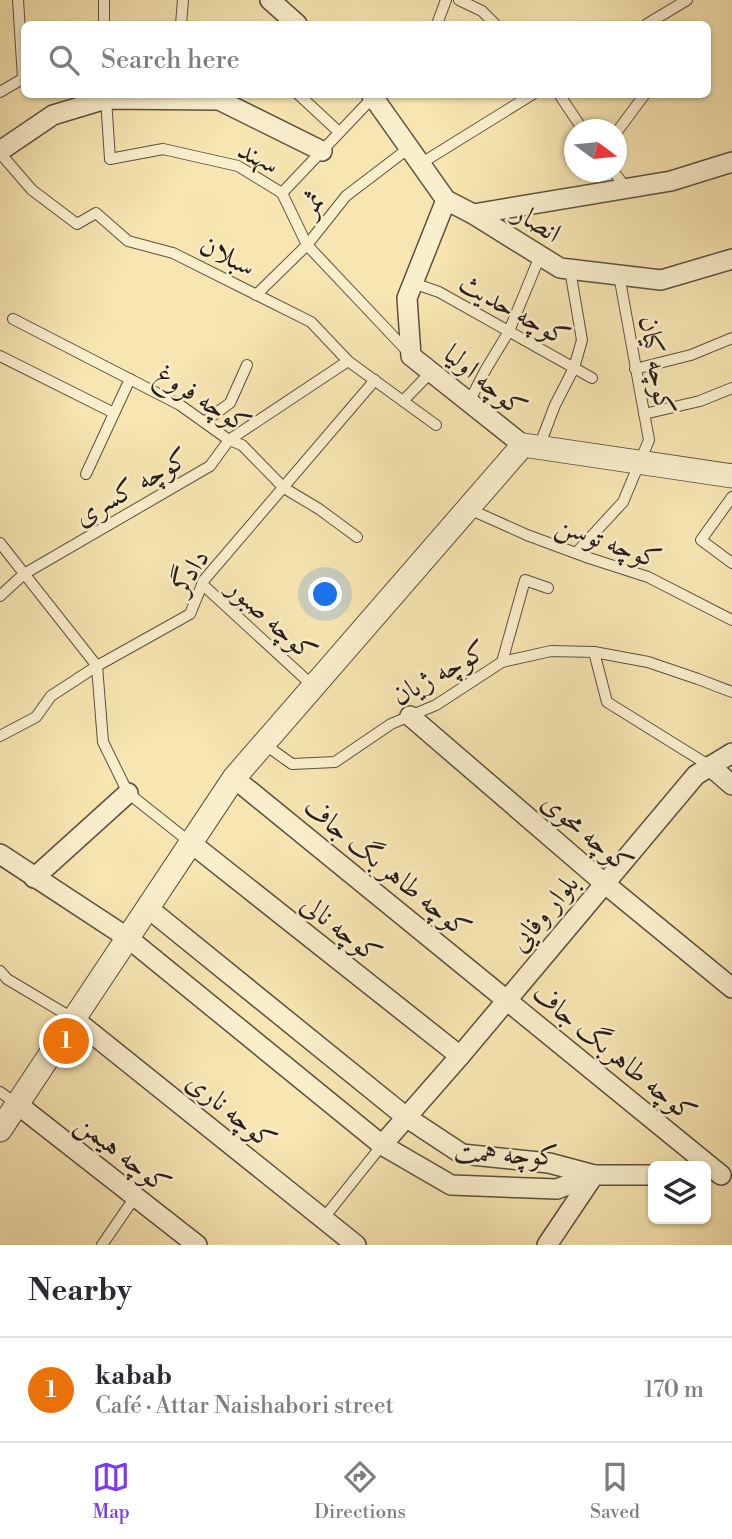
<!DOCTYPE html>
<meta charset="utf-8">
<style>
:root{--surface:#fff;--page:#f2f2f3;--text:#2b2b33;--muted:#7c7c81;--line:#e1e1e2;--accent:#7c3aed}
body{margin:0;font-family:"Libre Bodoni",Amiri,serif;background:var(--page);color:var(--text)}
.controls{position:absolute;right:21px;bottom:21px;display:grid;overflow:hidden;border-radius:10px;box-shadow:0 2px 5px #0004}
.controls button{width:63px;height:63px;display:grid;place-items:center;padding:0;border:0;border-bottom:2px solid var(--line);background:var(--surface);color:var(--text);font:35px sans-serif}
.compass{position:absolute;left:564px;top:119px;width:63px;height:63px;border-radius:50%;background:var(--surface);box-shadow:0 2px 5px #0004;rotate:105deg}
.you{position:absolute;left:326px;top:595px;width:24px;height:24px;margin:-18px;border:5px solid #fff;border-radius:50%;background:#1a73e8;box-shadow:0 0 0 10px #1a73e833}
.badge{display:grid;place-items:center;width:46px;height:46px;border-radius:50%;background:var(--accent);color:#fff;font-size:23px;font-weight:700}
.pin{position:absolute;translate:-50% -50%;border:4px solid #fff;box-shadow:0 2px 7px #0006}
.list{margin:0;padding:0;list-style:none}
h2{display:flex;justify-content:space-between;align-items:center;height:91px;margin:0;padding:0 28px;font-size:30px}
h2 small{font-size:23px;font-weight:400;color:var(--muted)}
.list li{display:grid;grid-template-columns:46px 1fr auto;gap:21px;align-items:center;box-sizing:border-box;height:105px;padding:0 28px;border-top:2px solid var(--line)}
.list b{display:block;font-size:26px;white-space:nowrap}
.list p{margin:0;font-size:23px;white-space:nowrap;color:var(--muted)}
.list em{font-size:23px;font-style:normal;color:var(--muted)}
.icon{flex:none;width:38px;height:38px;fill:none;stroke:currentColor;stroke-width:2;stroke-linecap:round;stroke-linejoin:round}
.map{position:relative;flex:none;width:732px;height:1245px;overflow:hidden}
.search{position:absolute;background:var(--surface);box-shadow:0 2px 5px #0004;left:21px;right:21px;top:21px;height:77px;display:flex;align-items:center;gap:18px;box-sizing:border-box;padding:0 24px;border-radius:10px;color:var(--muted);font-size:26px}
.sheet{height:196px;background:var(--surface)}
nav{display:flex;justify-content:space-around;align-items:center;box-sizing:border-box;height:98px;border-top:2px solid var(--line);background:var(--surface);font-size:19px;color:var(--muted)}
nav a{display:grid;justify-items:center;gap:4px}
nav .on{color:var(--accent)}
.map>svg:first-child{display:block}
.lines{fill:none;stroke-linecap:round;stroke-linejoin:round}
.service-casing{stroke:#5c503e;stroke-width:12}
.minor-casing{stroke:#5c503e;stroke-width:22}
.tertiary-casing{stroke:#5c503e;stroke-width:25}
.service{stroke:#faefcd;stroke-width:10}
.minor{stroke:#faefcd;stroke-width:19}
.tertiary{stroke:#faefcd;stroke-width:23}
.labels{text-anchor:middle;stroke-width:5;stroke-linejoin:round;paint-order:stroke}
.street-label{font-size:28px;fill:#291e17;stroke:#faefcd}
</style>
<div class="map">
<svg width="732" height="1245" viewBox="0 0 732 1245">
<rect width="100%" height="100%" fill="#f7e6b2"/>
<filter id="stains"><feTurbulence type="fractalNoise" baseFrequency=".00286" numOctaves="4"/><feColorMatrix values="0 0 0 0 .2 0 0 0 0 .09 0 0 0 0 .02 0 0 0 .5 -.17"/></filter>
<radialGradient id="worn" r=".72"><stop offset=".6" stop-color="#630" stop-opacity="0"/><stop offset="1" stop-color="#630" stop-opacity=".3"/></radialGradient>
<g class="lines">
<g class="service-casing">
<g id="service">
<path d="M18,0l5,78"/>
<path d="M104,0v24"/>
<path d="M459,0l23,11 13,13"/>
<path d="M181,24l2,-24"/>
<path d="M437,24l9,-24"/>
<path d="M647,24l40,-24"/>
<path d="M0,92l24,-14"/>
<path d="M298,94l41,38"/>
<path d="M559,94l24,36"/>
<path d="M106,99l4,60 53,-10 75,17 44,27 25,52 101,107"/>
<path d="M616,133l29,-39"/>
<path d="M0,153l32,37 45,34 19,-11 32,28 45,12 138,69 37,39 88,64"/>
<path d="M420,164l113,-70"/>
<path d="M614,172l12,16"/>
<path d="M282,193l93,-98"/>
<path d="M413,283l26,9 153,86"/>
<path d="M256,295l51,-50 39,-49 63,-48"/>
<path d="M13,319l167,86 49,35 13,5 42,43 35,21 38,28"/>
<path d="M0,356l114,57"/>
<path d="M635,369l56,-14 41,-17"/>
<path d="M403,401l28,-29"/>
<path d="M469,402l17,-33 23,-38 31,-75"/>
<path d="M644,414l56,-13 32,-13"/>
<path d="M204,422l26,-19 17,-38"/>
<path d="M539,447l16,-42 19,-37 8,-28 -12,-70"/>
<path d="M86,474l44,-95"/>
<path d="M732,497l-31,43 31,23"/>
<path d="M469,509l58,26 62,23 59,19 84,43"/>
<path d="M0,543l97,123 6,76 25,51 63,50"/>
<path d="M576,553l47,-51 26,-62 -30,-165"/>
<path d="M202,584l111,102"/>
<path d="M0,596l24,-22 186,-108 19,-26 119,-79"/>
<path d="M594,652l13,50 103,64"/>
<path d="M502,662l23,-82 23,8"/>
<path d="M0,736l36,-19 15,-21 46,-30 93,-52 14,-34 171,-200"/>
<path d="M264,744l28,20 43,-2 56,-38 45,-19 66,-43 49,-11 43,1 54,10 50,17 34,13"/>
<path d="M0,971l7,8 67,40"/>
<path d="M0,1092l17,12"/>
<path d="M323,1219l59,-74"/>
<path d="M102,1245l33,-48"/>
</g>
</g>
<g class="minor-casing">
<g id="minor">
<path d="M270,0l27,24"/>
<path d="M371,94l75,106 27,14 87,54 101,12 71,-21"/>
<path d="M0,151l53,-36 53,-16 113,1 103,51"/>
<path d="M446,200l-39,98 4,58 112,89"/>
<path d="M473,214l198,-33 61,-19"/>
<path d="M410,716l194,167 128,105"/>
<path d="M710,766l22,19"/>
<path d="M234,778l487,397"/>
<path d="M191,843l269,213"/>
<path d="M0,854l128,84 254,207 69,40 106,4 37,-14"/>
<path d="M34,878l94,-85"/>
<path d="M148,908l258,209 56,37 87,9 45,12h59"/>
<path d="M74,1019l282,226"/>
<path d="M17,1104l180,141"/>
<path d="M382,1145l78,-89 236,-281 36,-22"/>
<path d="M547,1245l47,-70"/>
</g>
</g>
<g class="tertiary-casing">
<path id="tertiary" d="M0,1130l234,-352 289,-333 209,31"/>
</g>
<use href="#service" class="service"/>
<use href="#minor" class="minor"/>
<use href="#tertiary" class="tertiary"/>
</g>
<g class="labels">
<g class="street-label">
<text transform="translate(259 156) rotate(26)" y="10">سهند</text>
<text transform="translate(311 203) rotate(-52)" y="10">ثمر</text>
<text transform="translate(538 222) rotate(32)" y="10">انصار</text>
<text transform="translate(228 255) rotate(26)" y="10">سبلان</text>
<text transform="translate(515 309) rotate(29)" y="10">کوچه حدیث</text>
<text transform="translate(658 365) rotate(80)" y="10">کوچه کیان</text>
<text transform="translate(486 380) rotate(39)" y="10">کوچه اولیا</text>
<text transform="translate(204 398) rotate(32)" y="10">کوچه فروغ</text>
<text transform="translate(131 486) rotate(-30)" y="10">کوچه کسری</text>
<text transform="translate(609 541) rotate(20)" y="10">کوچه توسن</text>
<text transform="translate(189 571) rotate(-58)" y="10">دادگر</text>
<text transform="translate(273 619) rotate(42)" y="10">کوچه صبور</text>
<text transform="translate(439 672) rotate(-29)" y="10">کوچه ژیان</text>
<text transform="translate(588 832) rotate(40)" y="10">کوچه محوی</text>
<text transform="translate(388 867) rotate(39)" y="10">کوچه طاهر بگ جاف</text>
<text transform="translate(543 912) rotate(-50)" y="10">بلوار وفایی</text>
<text transform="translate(342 928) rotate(38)" y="10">کوچه نالی</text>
<text transform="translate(615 1052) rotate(39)" y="10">کوچه طاهربگ جاف</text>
<text transform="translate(232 1110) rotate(39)" y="10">کوچه ناری</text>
<text transform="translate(124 1153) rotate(38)" y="10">کوچه هیمن</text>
<text transform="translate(506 1153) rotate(2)" y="10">کوچه همت</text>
</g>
</g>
<rect width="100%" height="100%" filter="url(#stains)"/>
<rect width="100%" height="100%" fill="url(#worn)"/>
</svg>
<div class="controls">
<button><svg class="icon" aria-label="layers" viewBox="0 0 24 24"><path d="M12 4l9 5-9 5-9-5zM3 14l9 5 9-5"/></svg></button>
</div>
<svg class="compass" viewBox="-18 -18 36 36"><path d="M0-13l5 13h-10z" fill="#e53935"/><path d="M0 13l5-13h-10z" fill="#7c7c81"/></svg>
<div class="you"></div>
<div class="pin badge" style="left:66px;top:1041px;background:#e8710a">1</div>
<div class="search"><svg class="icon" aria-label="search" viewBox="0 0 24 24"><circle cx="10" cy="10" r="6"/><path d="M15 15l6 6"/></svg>Search here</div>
</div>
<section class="sheet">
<h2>Nearby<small></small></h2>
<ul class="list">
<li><span class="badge" style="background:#e8710a">1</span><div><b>kabab</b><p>Café · Attar Naishabori street</p></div><em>170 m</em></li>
</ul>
</section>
<nav>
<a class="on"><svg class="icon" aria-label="map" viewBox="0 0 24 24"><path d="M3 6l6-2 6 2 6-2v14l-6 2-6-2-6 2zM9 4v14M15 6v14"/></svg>Map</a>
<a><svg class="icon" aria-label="directions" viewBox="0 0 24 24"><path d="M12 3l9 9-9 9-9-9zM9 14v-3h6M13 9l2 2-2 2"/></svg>Directions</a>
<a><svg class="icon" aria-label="saved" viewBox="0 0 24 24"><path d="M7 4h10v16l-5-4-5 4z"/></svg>Saved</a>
</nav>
